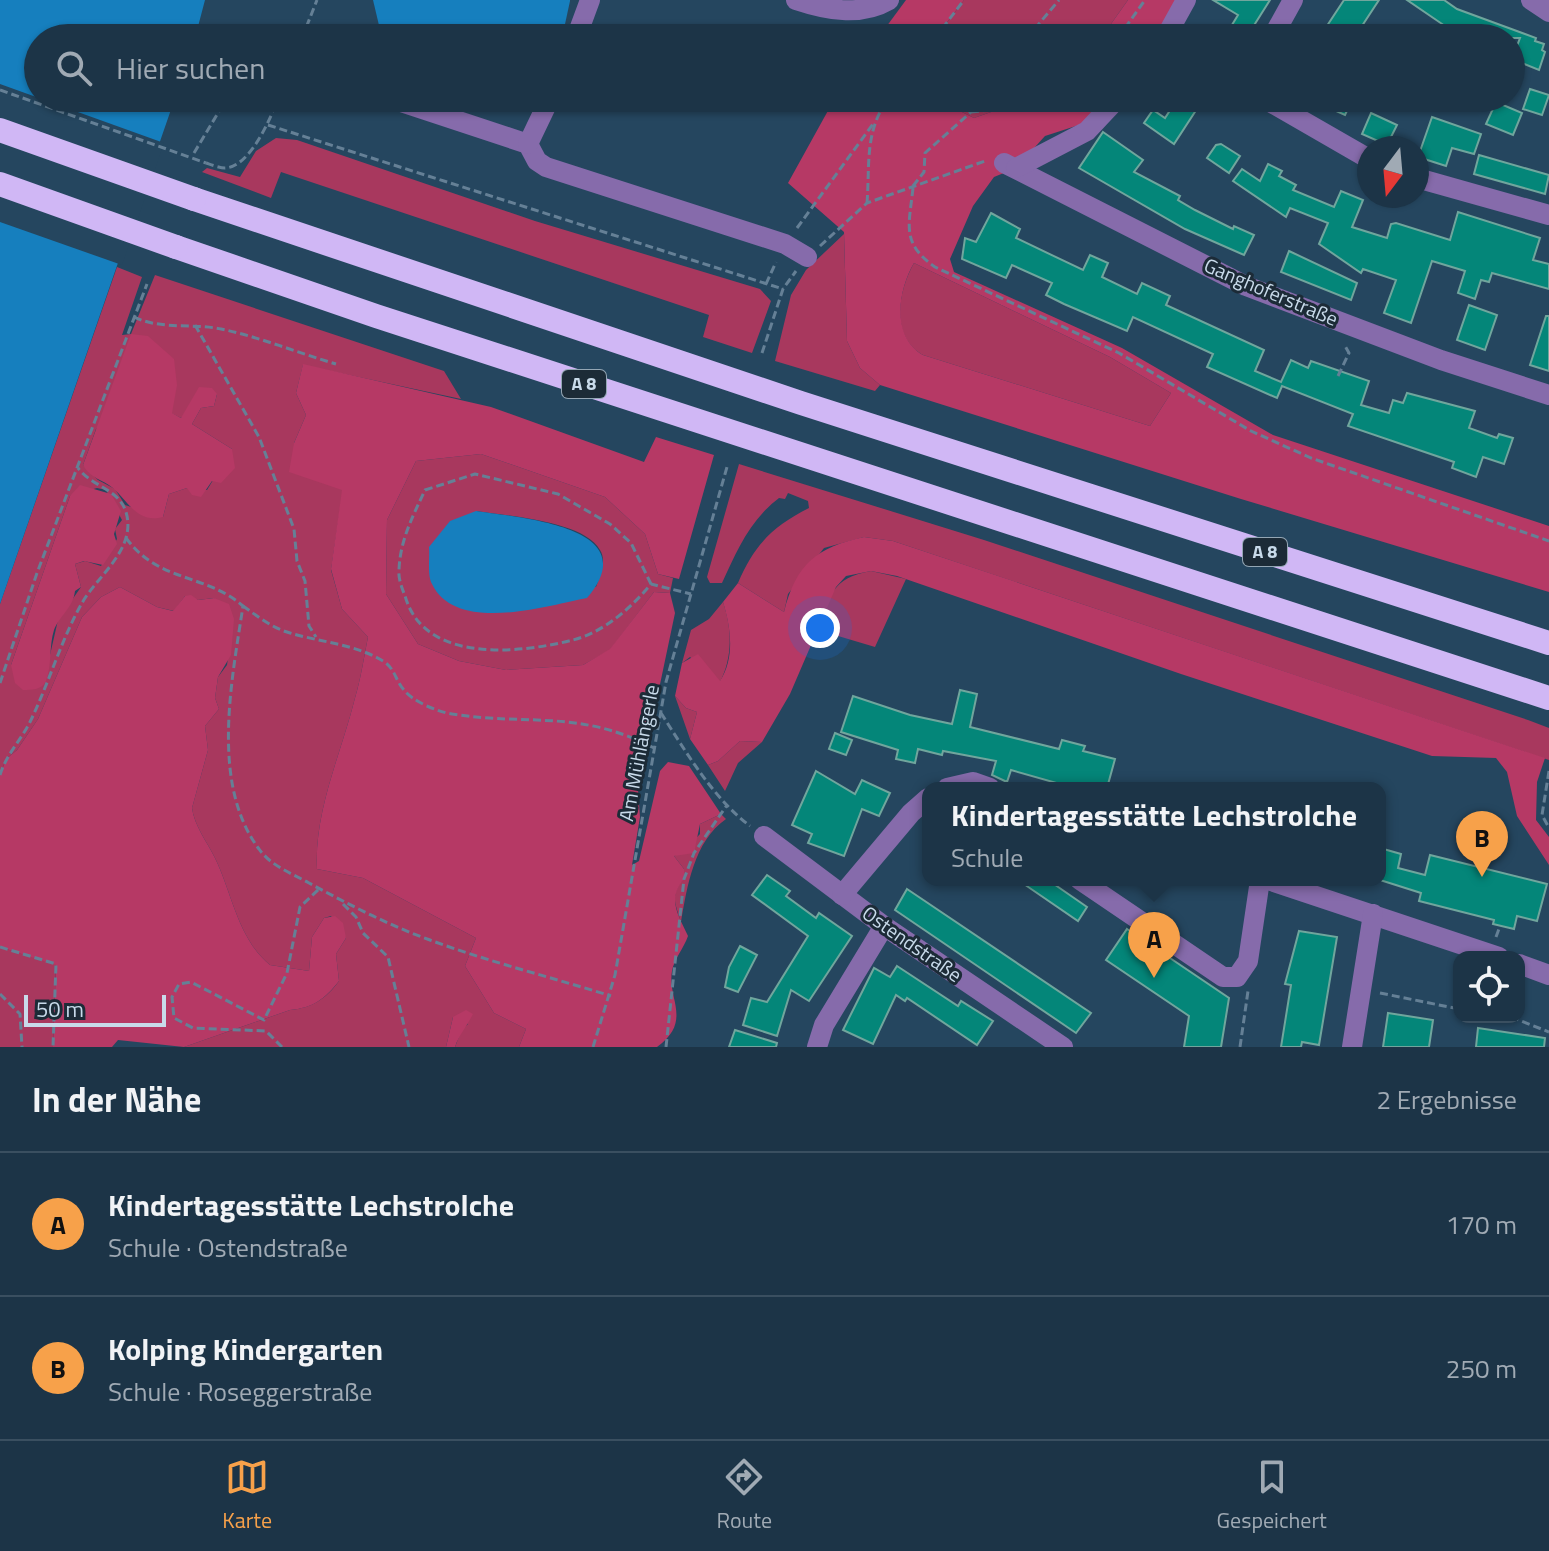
<!DOCTYPE html>
<html lang="de">
<meta charset="utf-8">
<style>
:root{--surface:#1c3447;--page:#293f52;--text:#f1f3f6;--muted:#a0aab4;--line:#3a4f60;--accent:#f7a14a}
body{margin:0;font-family:"Titillium Web",sans-serif;background:var(--page);color:var(--text)}
.controls{position:absolute;right:24px;bottom:24px;display:grid;overflow:hidden;border-radius:16px;box-shadow:0 2px 6px #0004}
.controls button{width:72px;height:72px;display:grid;place-items:center;padding:0;border:0;border-bottom:2px solid var(--line);background:var(--surface);color:var(--text);font:40px sans-serif}
.compass{position:absolute;left:1357px;top:136px;width:72px;height:72px;border-radius:50%;background:var(--surface);box-shadow:0 2px 6px #0004;rotate:196deg}
.scale{position:absolute;left:24px;bottom:20px;width:142px;box-sizing:border-box;padding-left:8px;border:4px solid #c8daea;border-top:0;font-size:22px;line-height:28px;white-space:nowrap;color:#c8daea;-webkit-text-stroke:6px #1c2b37;paint-order:stroke}
.you{position:absolute;left:820px;top:628px;width:28px;height:28px;margin:-20px;border:6px solid #fff;border-radius:50%;background:#1a73e8;box-shadow:0 0 0 12px #1a73e833}
.badge{display:grid;place-items:center;width:52px;height:52px;border-radius:50%;background:var(--accent);color:#111;font-size:26px;font-weight:700}
.pin{position:absolute;translate:-50% -66px;filter:drop-shadow(0 2px 4px #0008)}
.pin::after{content:'';position:absolute;top:42px;width:28px;height:24px;background:inherit;clip-path:polygon(0 0,100% 0,50% 100%)}
.popup{position:absolute;left:922px;top:782px;width:464px;height:104px;box-sizing:border-box;display:grid;place-content:center;border-radius:16px;background:var(--surface);filter:drop-shadow(0 2px 6px #0005);font-size:26px;white-space:nowrap;color:var(--muted)}
.popup b{font-size:30px;color:var(--text)}
.popup::after{content:'';position:absolute;left:50%;top:100%;margin-left:-16px;border:16px solid transparent;border-top-color:var(--surface)}
.list{margin:0;padding:0;list-style:none}
h2{display:flex;justify-content:space-between;align-items:center;height:104px;margin:0;padding:0 32px;font-size:34px}
h2 small{font-size:26px;font-weight:400;color:var(--muted)}
.list li{display:grid;grid-template-columns:52px 1fr auto;gap:24px;align-items:center;box-sizing:border-box;height:144px;padding:0 32px;border-top:2px solid var(--line)}
.list b{display:block;font-size:30px;white-space:nowrap}
.list p{margin:0;font-size:26px;white-space:nowrap;color:var(--muted)}
.list em{font-size:26px;font-style:normal;color:var(--muted)}
.icon{flex:none;width:44px;height:44px;fill:none;stroke:currentColor;stroke-width:2;stroke-linecap:round;stroke-linejoin:round}
.map{position:relative;flex:none;width:1549px;height:1047px;overflow:hidden}
.search{position:absolute;background:var(--surface);box-shadow:0 2px 6px #0004;left:24px;right:24px;top:24px;height:88px;display:flex;align-items:center;gap:20px;box-sizing:border-box;padding:0 28px;border-radius:44px;color:var(--muted);font-size:30px}
.sheet{height:392px;background:var(--surface)}
nav{display:flex;justify-content:space-around;align-items:center;box-sizing:border-box;height:112px;border-top:2px solid var(--line);background:var(--surface);font-size:22px;color:var(--muted)}
nav a{display:grid;justify-items:center;gap:4px}
nav .on{color:var(--accent)}
.map>svg:first-child{display:block}
.green{fill:#a8385e;fill-rule:evenodd}
.forest{fill:#b63965;fill-rule:evenodd}
.water{fill:#167fbe}
.pier{fill:#25465f}
.building{fill:#048679;stroke:#70a69d;stroke-width:2}
.lines{fill:none;stroke-linecap:round;stroke-linejoin:round}
.path{stroke:#658096;stroke-width:3;stroke-dasharray:8 4;stroke-linecap:butt}
.minor{stroke:#866bab;stroke-width:20}
.highway{stroke:#d0b7f5;stroke-width:24}
.path-bridge{stroke:#658096;stroke-width:3;stroke-dasharray:8 4;stroke-linecap:butt}
.highway-bridge{stroke:#d0b7f5;stroke-width:24}
.labels{text-anchor:middle;stroke-width:6;stroke-linejoin:round;paint-order:stroke}
.shield{fill:#1c2b37;stroke:#94a6b4;stroke-width:2}
.shield-label{font-size:18px;font-weight:bold;fill:#c8daea}
.street-label{font-size:20px;fill:#c8daea;stroke:#1c2b37}
</style>
<div class="map">
<svg width="1549" height="1047" viewBox="0 0 1549 1047">
<rect width="100%" height="100%" fill="#25465f"/>
<g class="green">
<path d="M964,0h164l-27,38h-166z"/>
<path d="M889,98h142l-57,20 -12,-6 -80,-6z"/>
<path d="M276,138l21,2 238,81 225,68 11,12 -19,52 -49,-16 6,-22 -428,-143 -10,26 -69,-26 5,-4 33,9 16,-26z"/>
<path d="M844,234l3,107 13,27 20,17 -5,6 -100,-30 16,-66 15,-25z"/>
<path d="M914,263l196,94 61,36 -21,33 -227,-71c-32,-18 -26,-62 -9,-92z"/>
<path d="M117,267l25,10 -20,58 9,-1 24,-59 289,96 17,28 -158,-34 -7,28 10,22 -12,28 49,46 -12,81 11,39 26,28c-4,20 -7,41 -13,61 -14,56 -41,113 -38,171l46,9 113,60 -11,28 29,47 32,16 -7,18h-64l7,-18 6,-5 -15,-7 -7,30h-262l106,-37c22,-2 36,-11 49,-29l-3,-27 10,-16 -15,-22 -7,2 -12,19 -3,34 -39,-6c-32,-26 -38,-72 -55,-107 -8,-16 -21,-33 -23,-50l16,-58 -3,-24 14,-17 -4,-11 3,-21 9,-12 5,-36 -18,-31 -16,2 -13,-4 -11,15 -17,-4 -37,-20 -19,10 -19,20 -44,102 -21,31 -11,9 -6,16v-171zM175,375l-4,38 10,5 36,-24 -3,12 -13,2 -9,16 40,25 -25,41 -20,-2 -18,6 -6,23 -38,-12 -10,-16 -17,-9 -15,-15 13,-36zM97,488l9,2 16,30 -7,9 2,10 -16,27 -16,-5 -10,3 6,23 -23,33 -11,48 -36,-3 59,-169z"/>
<path d="M481,454l124,43 40,37 13,40 15,4 -3,15 -16,-1 -44,58 -27,15 -77,5 -47,-9 -41,-17 -32,-50 1,-74 29,-59zM476,511c31,5 108,10 124,39 7,11 0,26 -4,37z"/>
<path d="M739,464l245,76 544,180 21,8v32l-656,-219 -29,-4 -40,11 -36,46 -4,18 -46,-29c16,-38 35,-57 71,-75l-1,-7 -20,-8 -3,6 -6,-1c-30,23 -42,53 -57,85h-12l-3,-6z"/>
<path d="M871,571l35,8 -31,68 -57,-17c14,-36 12,-51 53,-59z"/>
<path d="M723,602c9,27 10,55 -3,80l-30,-25 -8,6 9,-33 18,-11z"/>
<path d="M675,696l11,12 11,4 -7,27z"/>
<path d="M740,741l22,1 -24,21 -13,28 -17,-26 10,-4z"/>
<path d="M721,814l5,5c-32,22 -39,68 -45,103 -6,-19 -11,-27 3,-44v-9l-10,-13 9,-4 17,-18v-10z"/>
<path d="M0,947l56,17 -3,83h-53z"/>
</g>
<g class="forest">
<path d="M906,0h58l-29,38h-57z"/>
<path d="M1128,0h58l-21,38h-64z"/>
<path d="M835,98h54l-6,8 79,6 12,6 57,-20h84l-33,26 -37,12 -29,32 -22,9 -21,29 -23,53 4,13 168,76 151,87 276,91v66l-308,-93 -361,-114 -20,-17 -13,-27 -3,-109 -56,-49zM914,263l196,94 61,36 -21,33 -227,-71c-31,-18 -26,-63 -9,-92z"/>
<path d="M131,334l17,2 26,23 3,26 -5,28 9,5 18,-31 13,1 5,6 -3,12 -13,2 -9,16 40,25 3,19 -14,15 -9,-2 -11,16 -9,-2 -5,-7 -18,6 -6,23c-26,7 -35,-16 -50,-29 -11,-9 -22,-9 -30,-23z"/>
<path d="M303,364l188,43 153,55 12,-25 58,18 -35,124 -21,-5 -13,-40 -40,-37 -124,-43 -65,7 -29,59 -1,74 32,50 41,17 47,9 77,-5 27,-16 44,-57 16,1 5,20 -37,176 2,28 -8,48 7,-4 21,-90 8,-9 21,4 32,48 -21,10 -6,29 -20,3 10,13v10c-17,20 -6,35 4,57 -4,12 -14,23 -16,35 -5,28 21,50 -15,76h-138l7,-18 -32,-16 -29,-47 11,-28 -113,-60 -46,-9c-3,-58 24,-115 38,-171 6,-20 9,-41 13,-61l-26,-28 -11,-40 11,-79 -53,-18 5,-29 12,-28 -10,-22z"/>
<path d="M80,485l31,9 10,17 -7,23 3,10 -14,21 -19,-4 -9,3 6,23 -6,4c-2,17 -15,24 -21,39 -5,15 -2,36 -8,51 -4,9 -15,9 -23,9l-8,-7 -4,-18 59,-169z"/>
<path d="M864,537l29,4 652,217 -8,24 -1,38 13,17v28l-32,-49 -10,-44 -11,-14 -64,-2 -251,-82 -284,-98 -26,-5 -25,5 -10,11 -46,107 -28,48 -22,-1 -22,20 -10,4 -18,-26 7,-27 -11,-4 -11,-12 7,-33 16,-9 22,27c15,-23 11,-53 3,-79l15,-19 46,29c12,-48 33,-65 80,-75z"/>
<path d="M120,587l37,20 16,4 12,-15 6,-1 7,5 16,-2 15,6 5,15 -3,36 -13,22 -3,21 4,11 -14,17 3,24 -16,58c2,17 15,34 23,50 17,35 23,81 55,107l39,6 3,-34 12,-19 11,-2 8,7 3,15 -10,16 3,27c-14,18 -26,27 -49,29l-106,37 -66,-7 -6,7h-59l3,-82 -56,-18v-172l6,-16 11,-9 21,-31 44,-102 19,-20z"/>
<path d="M466,1010l7,4c-6,12 -14,21 -18,33h-9l7,-30z"/>
</g>
<g class="water">
<path d="M0,0h205l-10,38h-157v60h137l-175,506z"/>
<path d="M373,0h197v1l-8,37h-180z"/>
<path d="M476,511c43,7 172,15 111,87 -41,8 -131,36 -155,-14 -5,-9 -2,-27 -3,-37l21,-26z"/>
</g>
<path class="pier" d="M0,84l164,59 -42,122 -122,-43z"/>
<g class="building">
<path d="M1213,0h57l-24,38h-22l14,-23z"/>
<path d="M1344,0h35l-25,38h-35z"/>
<path d="M1407,0h37l13,9 79,29 -1,3 9,3 -2,6 3,2 -6,18 -27,-11 8,-21h-76l4,-10z"/>
<path d="M1530,89l19,6 -7,20 -19,-6z"/>
<path d="M1178,98h26l-30,46 -30,-21 9,-13 12,8z"/>
<path d="M1307,98h46l-8,17z"/>
<path d="M1496,102l26,11 -9,22 -27,-11z"/>
<path d="M1371,113l26,12 -10,20 -25,-11z"/>
<path d="M1432,117l49,17 -7,20 -22,-6 -6,18 -28,-9z"/>
<path d="M1103,132l40,28 -9,12 46,24 -2,4 17,10 38,19 1,-3 20,9 -10,20 -59,-26 -106,-61z"/>
<path d="M1221,144l19,12 -11,17 -22,-15 9,-13z"/>
<path d="M1479,155l70,20 -4,19 -71,-20z"/>
<path d="M1268,164l14,7 -3,5 17,9 -3,5 41,17 7,-16 22,9 -11,27 35,11 4,-14 5,-1 54,17 8,-28 82,26 -7,22 16,4v25l-57,-16 -3,9 -8,-2 -6,19 -17,-6 7,-22 -33,-10 -21,62 -27,-10 12,-33 -33,-11 -2,4 -42,-29 9,-21 -38,-15 -4,9 -53,-36 9,-12 18,12z"/>
<path d="M991,213l29,16 -4,9 67,32 7,-15 18,8 -6,14 35,17 5,-11 28,13 -4,9 98,45 -9,21 26,11 10,-22 17,8 3,-7 58,20 -8,24 28,8 4,-13 10,3 4,-10 68,18 -6,17 28,10 2,-4 14,4 -9,26 -21,-7 -7,20 -24,-9 2,-6 -106,-36 5,-12 -71,-28 -5,12 -70,-31 6,-13 -80,-37 -6,14 -63,-27 -18,-9 6,-12 -40,-18 -6,13 -44,-19 3,-21 11,4z"/>
<path d="M1289,251l68,32 -6,17 -70,-28z"/>
<path d="M1469,305l28,10 -12,35 -28,-10z"/>
<path d="M1546,316h3v55l-19,-6z"/>
<path d="M960,690l17,4 -7,33 89,22 3,-9 23,6 -2,5 32,8 -8,29h-33l-63,-18 -4,12 -15,-7 4,-14 -53,-10 -1,4 -24,-6 -3,14 -19,-4 2,-9 -57,-18 12,-36 57,19 42,9z"/>
<path d="M835,733l17,7 -6,15 -17,-6z"/>
<path d="M816,771l39,23 7,-14 28,13 -11,23 -17,-7 -18,47 -36,-13 4,-9 -20,-9z"/>
<path d="M1380,848l21,6 -3,14 27,7 5,-20 117,29 -10,37 -20,-5 -3,13 -21,-5 1,-4 -75,-19 2,-8 -41,-13z"/>
<path d="M767,875l23,16 -4,5 30,22 3,-5 33,23 -43,65 -18,-11 -14,46 -34,-11 8,-27 16,4 41,-66 -56,-41z"/>
<path d="M1018,880h30l39,27 -9,14z"/>
<path d="M907,889l184,124 -15,20 -181,-123z"/>
<path d="M1127,929l102,69 -8,49h-37l5,-31 -83,-56z"/>
<path d="M1299,931l38,6 -18,108 -17,-3 -1,5h-20l10,-62 -6,-1z"/>
<path d="M740,946l17,9 -19,37 -13,-5 4,-20z"/>
<path d="M897,966l61,40 3,-5 32,20 -16,24 -70,-47 -2,3 -9,-6 -23,49 -30,-14 31,-62 16,9z"/>
<path d="M1388,1013l45,7 -4,27h-46z"/>
<path d="M1478,1028l67,10 -1,9h-68z"/>
<path d="M735,1030l42,13 -1,4h-47z"/>
</g>
<g class="lines">
<g class="path">
<path d="M302,38l15,-38"/>
<path d="M935,38l29,-38"/>
<path d="M1027,38l32,-38"/>
<path d="M1118,38l27,-38"/>
<path d="M971,112l46,-5 26,-9"/>
<path d="M268,125l515,164"/>
<path d="M194,153l33,-55"/>
<path d="M206,163c6,2 14,5 19,5 25,-1 46,-50 53,-70"/>
<path d="M913,186l11,-14 1,-19 46,-41 8,-14"/>
<path d="M913,188c-4,38 -12,55 22,79l184,86 132,78 60,27 238,83"/>
<path d="M867,203c3,-37 -3,-73 22,-105"/>
<path d="M797,228l76,-104"/>
<path d="M820,246l47,-43 118,-42"/>
<path d="M766,284l10,-22"/>
<path d="M134,317c27,13 58,6 87,12 39,8 77,24 115,35"/>
<path d="M195,325l64,112 35,92 3,32 8,20 4,45 7,11"/>
<path d="M762,353l21,-64 13,-18"/>
<path d="M1338,376l11,-23 -4,-7"/>
<path d="M126,538c33,45 79,35 117,68 -11,73 -33,178 16,243 12,17 32,24 50,34 39,21 79,42 121,57 59,22 121,37 181,56"/>
<path d="M651,584l-20,-41 -21,-19 -52,-30 -83,-20 -50,16c-12,26 -25,50 -26,80 -1,10 4,20 7,29 21,65 115,54 167,41 31,-8 58,-32 78,-56l40,10"/>
<path d="M243,606c14,10 29,22 47,27 30,9 65,11 93,28 12,7 12,19 21,29 8,11 34,22 48,24 76,12 127,-5 202,34"/>
<path d="M0,683l37,-110 110,-289"/>
<path d="M661,713c25,39 52,85 89,113"/>
<path d="M1549,771l-7,44 7,13"/>
<path d="M0,775c6,-20 21,-35 30,-53 19,-39 31,-82 52,-119 16,-28 55,-54 44,-91 -7,-23 -35,-26 -48,-44"/>
<path d="M343,904l13,13 7,16 25,24 21,90"/>
<path d="M1496,937l4,-11"/>
<path d="M0,947l56,17 -3,83"/>
<path d="M1380,993l79,16"/>
<path d="M0,994l20,20 2,33"/>
<path d="M1511,1017l38,15"/>
<path d="M282,1047l-16,-16 -73,-3 -19,-10 -2,-21 7,-13 12,-2 73,38 23,-47 13,-66 20,-19"/>
<path d="M593,1047l22,-72 51,-293 61,-215"/>
<path d="M666,1047l18,-168 10,-26 33,-48"/>
<path d="M1240,1047l8,-56"/>
</g>
<g class="minor">
<path d="M796,0c30,10 64,17 93,0"/>
<path d="M1531,0l18,12"/>
<path d="M576,38l14,-38"/>
<path d="M1165,38l21,-38"/>
<path d="M1272,38l21,-38"/>
<path d="M389,98l139,46 9,17 9,6 239,77 22,13"/>
<path d="M1263,98l106,61"/>
<path d="M528,144l22,-46"/>
<path d="M1004,163l242,123 195,74 108,35"/>
<path d="M1016,168l71,-37 31,-33"/>
<path d="M1417,178l132,37"/>
<path d="M947,788l26,-6 17,6"/>
<path d="M764,836l120,90 179,121"/>
<path d="M1080,880l143,97h14l11,-16 12,-81"/>
<path d="M1268,880l231,77"/>
<path d="M842,895l69,-82 17,-15"/>
<path d="M1519,964l30,11"/>
<path d="M817,1047l7,-22 60,-99"/>
<path d="M1352,1047l21,-133"/>
</g>
<g class="highway">
<path d="M194,199l607,204 748,240"/>
<path d="M176,247l200,69 1173,382"/>
</g>
<path class="path-bridge" d="M0,90l206,73"/>
<g class="highway-bridge">
<path d="M0,130l194,69"/>
<path d="M0,184l176,63"/>
</g>
</g>
<g class="labels">
<g class="shield">
<rect x="562" y="370" width="44" height="28" rx="6"/>
<rect x="1243" y="538" width="44" height="28" rx="6"/>
</g>
<g class="shield-label">
<text x="584" y="390">A 8</text>
<text x="1265" y="558">A 8</text>
</g>
<g class="street-label">
<text transform="translate(1271 292) rotate(23)" y="7">Ganghoferstraße</text>
<text transform="translate(639 753) rotate(-79)" y="7">Am Mühlängerle</text>
<text transform="translate(912 944) rotate(35)" y="7">Ostendstraße</text>
</g>
</g>
</svg>
<div class="controls">
<button><svg class="icon" aria-label="locate" viewBox="0 0 24 24"><circle cx="12" cy="12" r="6"/><path d="M12 2v4M12 18v4M2 12h4M18 12h4"/></svg></button>
</div>
<svg class="compass" viewBox="-18 -18 36 36"><path d="M0-13l5 13h-10z" fill="#e53935"/><path d="M0 13l5-13h-10z" fill="#a0aab4"/></svg>
<div class="scale">50 m</div>
<div class="you"></div>
<div class="pin badge" style="left:1154px;top:978px">A</div>
<div class="popup"><b>Kindertagesstätte Lechstrolche</b>Schule</div>
<div class="pin badge" style="left:1482px;top:877px">B</div>
<div class="search"><svg class="icon" aria-label="search" viewBox="0 0 24 24"><circle cx="10" cy="10" r="6"/><path d="M15 15l6 6"/></svg>Hier suchen</div>
</div>
<section class="sheet">
<h2>In der Nähe<small>2 Ergebnisse</small></h2>
<ul class="list">
<li><span class="badge">A</span><div><b>Kindertagesstätte Lechstrolche</b><p>Schule · Ostendstraße</p></div><em>170 m</em></li>
<li><span class="badge">B</span><div><b>Kolping Kindergarten</b><p>Schule · Roseggerstraße</p></div><em>250 m</em></li>
</ul>
</section>
<nav>
<a class="on"><svg class="icon" aria-label="map" viewBox="0 0 24 24"><path d="M3 6l6-2 6 2 6-2v14l-6 2-6-2-6 2zM9 4v14M15 6v14"/></svg>Karte</a>
<a><svg class="icon" aria-label="directions" viewBox="0 0 24 24"><path d="M12 3l9 9-9 9-9-9zM9 14v-3h6M13 9l2 2-2 2"/></svg>Route</a>
<a><svg class="icon" aria-label="saved" viewBox="0 0 24 24"><path d="M7 4h10v16l-5-4-5 4z"/></svg>Gespeichert</a>
</nav>
